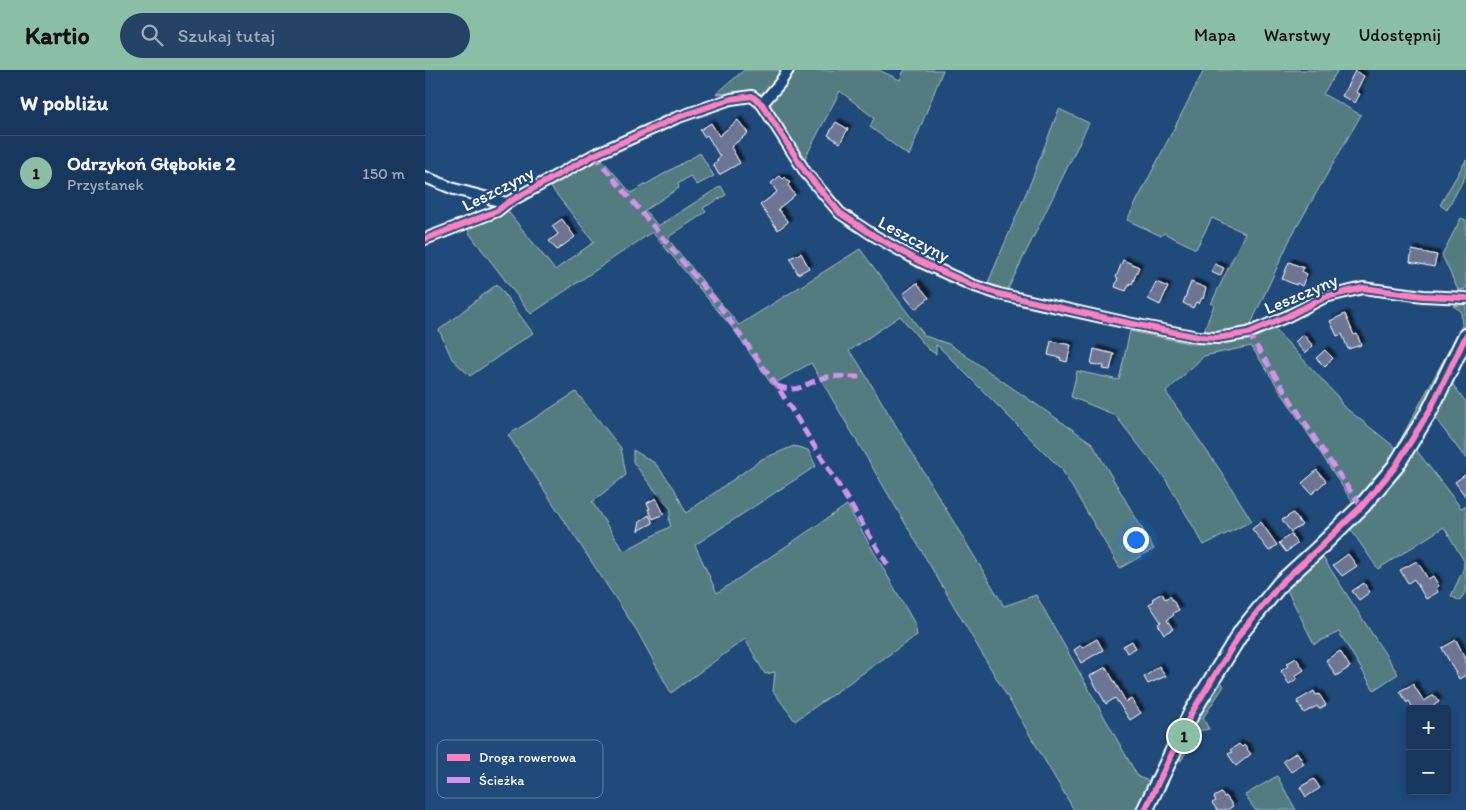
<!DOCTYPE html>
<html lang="pl">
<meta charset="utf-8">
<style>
:root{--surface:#17385c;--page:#244365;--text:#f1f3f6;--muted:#9eacbb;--line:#365272;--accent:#8abfa5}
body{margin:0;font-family:Itim,sans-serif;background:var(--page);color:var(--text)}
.controls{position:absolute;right:15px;bottom:15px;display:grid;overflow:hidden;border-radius:5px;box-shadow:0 2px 8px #0003}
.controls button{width:45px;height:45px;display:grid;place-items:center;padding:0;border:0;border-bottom:1px solid var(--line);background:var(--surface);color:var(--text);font:25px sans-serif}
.you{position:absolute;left:710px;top:469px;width:18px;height:18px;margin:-12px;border:4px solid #fff;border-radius:50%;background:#1a73e8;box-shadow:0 0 0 8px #1a73e833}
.badge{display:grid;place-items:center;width:32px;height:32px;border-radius:50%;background:var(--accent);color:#111;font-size:16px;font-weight:700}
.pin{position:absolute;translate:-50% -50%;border:2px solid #fff;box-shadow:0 1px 5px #0006}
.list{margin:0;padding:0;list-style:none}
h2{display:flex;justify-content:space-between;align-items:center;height:65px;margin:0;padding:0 20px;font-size:21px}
h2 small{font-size:16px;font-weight:400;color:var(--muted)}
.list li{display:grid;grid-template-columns:32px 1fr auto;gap:15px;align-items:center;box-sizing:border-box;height:75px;padding:0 20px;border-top:1px solid var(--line)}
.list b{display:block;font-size:19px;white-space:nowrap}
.list p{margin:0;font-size:16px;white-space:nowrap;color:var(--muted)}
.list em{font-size:16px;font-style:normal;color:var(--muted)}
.icon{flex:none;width:28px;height:28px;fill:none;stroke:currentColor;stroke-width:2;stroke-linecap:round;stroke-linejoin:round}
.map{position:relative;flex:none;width:1041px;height:740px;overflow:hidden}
header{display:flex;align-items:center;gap:30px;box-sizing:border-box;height:70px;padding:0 25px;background:var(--accent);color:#111}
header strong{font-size:24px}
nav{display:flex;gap:28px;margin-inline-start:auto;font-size:18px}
.search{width:350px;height:45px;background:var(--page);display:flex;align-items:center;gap:12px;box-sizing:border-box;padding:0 18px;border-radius:28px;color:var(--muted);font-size:19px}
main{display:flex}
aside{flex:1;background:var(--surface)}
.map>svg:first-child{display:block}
.green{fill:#537b81;stroke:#a9bdc0}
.building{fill:#6c7694;stroke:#fff;filter:url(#shadow)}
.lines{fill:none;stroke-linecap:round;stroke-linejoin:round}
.street-casing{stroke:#fff;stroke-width:14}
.secondary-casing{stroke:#fff;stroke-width:19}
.street{stroke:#1f4a7a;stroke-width:10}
.secondary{stroke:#1f4a7a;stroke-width:15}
.quiet{stroke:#d193ec;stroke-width:5;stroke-dasharray:10 5;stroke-linecap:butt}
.cycleway-casing{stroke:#1f4a7a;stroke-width:9}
.cycleway{stroke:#ff80c0;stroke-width:6}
.labels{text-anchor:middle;stroke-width:5;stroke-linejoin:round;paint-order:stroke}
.street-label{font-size:18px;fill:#fff;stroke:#1f4a7a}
.key{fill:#1f4a7a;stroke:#6280a2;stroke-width:1}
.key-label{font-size:14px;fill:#fff}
</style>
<header>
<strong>Kartio</strong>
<div class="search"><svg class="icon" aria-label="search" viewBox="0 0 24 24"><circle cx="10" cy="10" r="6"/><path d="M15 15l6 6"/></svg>Szukaj tutaj</div>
<nav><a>Mapa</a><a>Warstwy</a><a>Udostępnij</a></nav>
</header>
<main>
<aside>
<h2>W pobliżu<small></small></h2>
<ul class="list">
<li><span class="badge">1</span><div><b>Odrzykoń Głębokie 2</b><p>Przystanek</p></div><em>150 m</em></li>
</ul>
</aside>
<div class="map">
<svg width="1041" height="740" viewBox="0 0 1041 740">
<defs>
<filter id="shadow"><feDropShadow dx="3.5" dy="-3.5" stdDeviation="1" flood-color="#0009"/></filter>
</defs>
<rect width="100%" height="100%" fill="#1f4a7a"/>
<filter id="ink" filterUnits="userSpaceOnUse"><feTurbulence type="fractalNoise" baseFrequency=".02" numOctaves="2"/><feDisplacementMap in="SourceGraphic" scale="10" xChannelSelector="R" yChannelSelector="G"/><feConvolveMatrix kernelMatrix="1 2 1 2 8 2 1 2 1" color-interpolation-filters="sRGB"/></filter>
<g filter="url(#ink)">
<g class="green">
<path d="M319,0h39l-12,19 -12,5 -9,-2 -34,2z"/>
<path d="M367,0h87l21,10 4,-10h39l-34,86 -39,-29 4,-9 -34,-27 -38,73 -34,-61z"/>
<path d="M779,0h134l-15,24 38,21 -70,122 -41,89 -43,9 -3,-1 1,-6 9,-23 -3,-1 34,-71 -33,-15 -16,31 -32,-16 -3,3 -34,-16z"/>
<path d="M634,39l30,14 -82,168 -20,-6 45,-106z"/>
<path d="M275,83l14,23 -17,9 -7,-9 -12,8 1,4 -34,22 13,16 63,-40 5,9 -23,13 3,4 -36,24 -2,3 71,86 121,-76 65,87 24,8 143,99 62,106 -34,19 -58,-98 -123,-123 -3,-2v9l-8,-5 -28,-33 -51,35 7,8 148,247 32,-11 102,182 17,6 -17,27h-64l-263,-447 -39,22 -38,-55 -82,-98 -121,82 -62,-81 -1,-7 38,-17 49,61 39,-28 -45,-57 51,-28 31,36z"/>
<path d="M1041,90v15l-19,35 -7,-5z"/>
<path d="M1036,148l5,2v69l-8,1 -16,-35z"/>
<path d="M72,214l36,49 -63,43 -18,-17 -13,-29z"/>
<path d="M1041,234v19l-28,59 -39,69 -44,55 -104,-160 -47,10 -38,36 56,81 30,48 -48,24 -38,-65 -51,-65 -44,-18 6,-26 42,9 11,-49 63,13 25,-1 31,-4 25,-11 64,69 4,8 54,43 66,-122 -1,-15 -8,-5z"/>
<path d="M1026,312l15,20v57l-31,-41z"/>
<path d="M151,322l45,56 5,27 -34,27 32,49 47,-25 -2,-5 2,-12 -19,-22 -19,-25v-12l22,13 19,25 12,25 76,-54 32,-13 14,4 8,16 -121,79 22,48 130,-88 68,119 2,11 -122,86 -22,-30 2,-19 -10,2 -20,-35 -74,54 -34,-62 -129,-196z"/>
<path d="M989,377l47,61 5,-2v85l-6,10 -9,-5 12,-26 1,-9 -20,-34 -66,42 -29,-42z"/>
<path d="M897,486l76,118 -24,16 -35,-58 -25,12 -28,-56z"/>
<path d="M794,609l5,7 -21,32 6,11 -11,2 -17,30 -4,-8 10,-22z"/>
<path d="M852,706l19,34h-41l-10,-15z"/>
</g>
<g class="building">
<path d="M930,1l9,5 -8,16 4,2 -5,9 -13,-7z"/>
<path d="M313,50l10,13 -17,14 9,16 -21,12 -6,-11 5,-3 -1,-2 3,-2 -13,-22 -3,2 -4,-7 11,-7 8,13z"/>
<path d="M411,52l12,7 -8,14 -12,-8z"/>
<path d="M355,106l3,3 2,-2 5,6 -2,2 7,10 -17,14 10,13 -10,8 -18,-25 17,-13 -6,-9z"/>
<path d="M137,149l13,18 -18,13 -8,-9 9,-7 -6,-8z"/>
<path d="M987,180l25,5 -3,12 -24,-5z"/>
<path d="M376,183l8,15 -11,6 -8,-16z"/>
<path d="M698,190l16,7 -7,17 -2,-1 -4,8 -11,-4 3,-9 -2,-1z"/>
<path d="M864,192l15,6 -2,3 5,3 -5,12 -5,-3 -1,2 -14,-6z"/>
<path d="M790,194l9,4 -4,8 -9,-4z"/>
<path d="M731,212l12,5 -8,18 -12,-6z"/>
<path d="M766,212l15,6 -3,11 -1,-1 -3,6 -3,-2 -3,6 -10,-5z"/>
<path d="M492,213l12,15 -14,11 -12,-15z"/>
<path d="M920,244l9,21 3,-1 4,11 -13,4 -6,-15 -5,2 -7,-15z"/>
<path d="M878,264l10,12 -8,7 -10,-11z"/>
<path d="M626,271l20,4 -4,17 -7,-2 1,-2 -13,-3z"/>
<path d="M669,279l20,5 -4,16 -7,-1 1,-3 -13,-2z"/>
<path d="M900,280l8,8 -8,9 -9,-9z"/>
<path d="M892,400l9,11 -14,13 -10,-11z"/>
<path d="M1041,404v23l-11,-15z"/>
<path d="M231,428l8,16 -11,5 -5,-10h2l-3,-6z"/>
<path d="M868,443l9,12 -11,7 -9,-12z"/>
<path d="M224,445l4,8 -15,8 2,-10z"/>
<path d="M836,452l16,23 -8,6 -17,-22z"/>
<path d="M866,464l6,10 -11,8 -7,-9z"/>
<path d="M923,484l9,12 -15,10 -9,-11z"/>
<path d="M992,491l11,18 5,-3 6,10 -3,2 2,4 -12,7 -12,-20 -6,4 -8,-13z"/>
<path d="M939,513l6,9 -11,8 -7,-9z"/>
<path d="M737,523l3,6 5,-3 9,14 -6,3 1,2 -7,5 6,9 -9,5 -6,-10 3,-2 -12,-18 5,-3 -2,-2z"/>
<path d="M672,569l6,11 -22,13 -7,-13 7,-5 2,2z"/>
<path d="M1031,570l10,19v16l-7,4 -17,-31z"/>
<path d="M707,571l4,7 -9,5 -4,-7z"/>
<path d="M915,581l10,16 -14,9 -10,-16z"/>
<path d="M871,588l8,12 -9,6 2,3 -8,5 -8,-13 7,-5 -2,-2z"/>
<path d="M734,596l7,10 -18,8 -4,-7z"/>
<path d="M681,597l20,35 5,-3 10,14 -11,7 -15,-22 -9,6 -16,-28z"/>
<path d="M988,614l11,17 10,-6 5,7 -11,7h-16l1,-1 -4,-7 -2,2 -7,-12z"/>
<path d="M889,621l2,4 3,-1 7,11 -7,4 -2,-3 -13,7 -7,-12z"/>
<path d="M814,674l3,3 2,-2 7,9 -15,12 -8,-12 4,-2 -2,-2z"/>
<path d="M872,682l7,12 -13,8 -8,-11z"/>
<path d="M889,709l6,9 -14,9 -6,-10z"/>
<path d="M796,723l3,4 2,-1 7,10 -6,4h-10l-5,-7 4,-2 -2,-4z"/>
</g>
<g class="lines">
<g class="street-casing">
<g id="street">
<path d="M337,34l18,-21 8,-13"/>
<path d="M0,107l29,12 53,14"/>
<path d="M0,169l72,-28 10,-8 87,-48 82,-37 55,-19 21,-3 10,8 44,69 34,40 33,22 46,26 53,24 27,9 129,29 70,14 19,1 31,-5 40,-17 37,-19 38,-9 60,8 43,2"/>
</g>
</g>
<g class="secondary-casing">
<path id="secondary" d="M720,740l47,-98 50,-81 39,-48 36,-33 45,-44 33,-39 35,-57 36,-74"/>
</g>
<use href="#street" class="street"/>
<use href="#secondary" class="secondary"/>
<g class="quiet">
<path d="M169,85l127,153 58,81 110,178"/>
<path d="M823,263l71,112 34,50 9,11"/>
<path d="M352,316c25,8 25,-2 46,-8 11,-3 25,-1 37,-1"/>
</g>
<g class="cycleway-casing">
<g id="cycleway">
<path d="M0,169l72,-28 10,-8 87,-48 82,-37 55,-19 21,-3 10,8 44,69 34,40 33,22 46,26 53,24 27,9 129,29 70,14 19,1 31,-5 40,-17 37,-19 38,-9 60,8 43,2"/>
<path d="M720,740l47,-98 50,-81 39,-48 36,-33 45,-44 33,-39 35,-57 36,-74"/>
</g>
</g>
<use href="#cycleway" class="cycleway"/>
</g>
</g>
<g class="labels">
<g class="street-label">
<text transform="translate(73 119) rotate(-27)" y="6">Leszczyny</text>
<text transform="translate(489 169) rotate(28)" y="6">Leszczyny</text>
<text transform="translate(876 224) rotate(-23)" y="6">Leszczyny</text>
</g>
</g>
<rect x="12" y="670" width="166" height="58" rx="8" class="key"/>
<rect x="22" y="684" width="23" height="7" fill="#ff80c0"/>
<rect x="22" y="707" width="23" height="6" fill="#d193ec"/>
<g class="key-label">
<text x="54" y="692">Droga rowerowa</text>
<text x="54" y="715">Ścieżka</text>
</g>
</svg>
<div class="controls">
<button>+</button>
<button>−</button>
</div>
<div class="you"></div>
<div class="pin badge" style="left:759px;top:666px">1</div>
</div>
</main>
